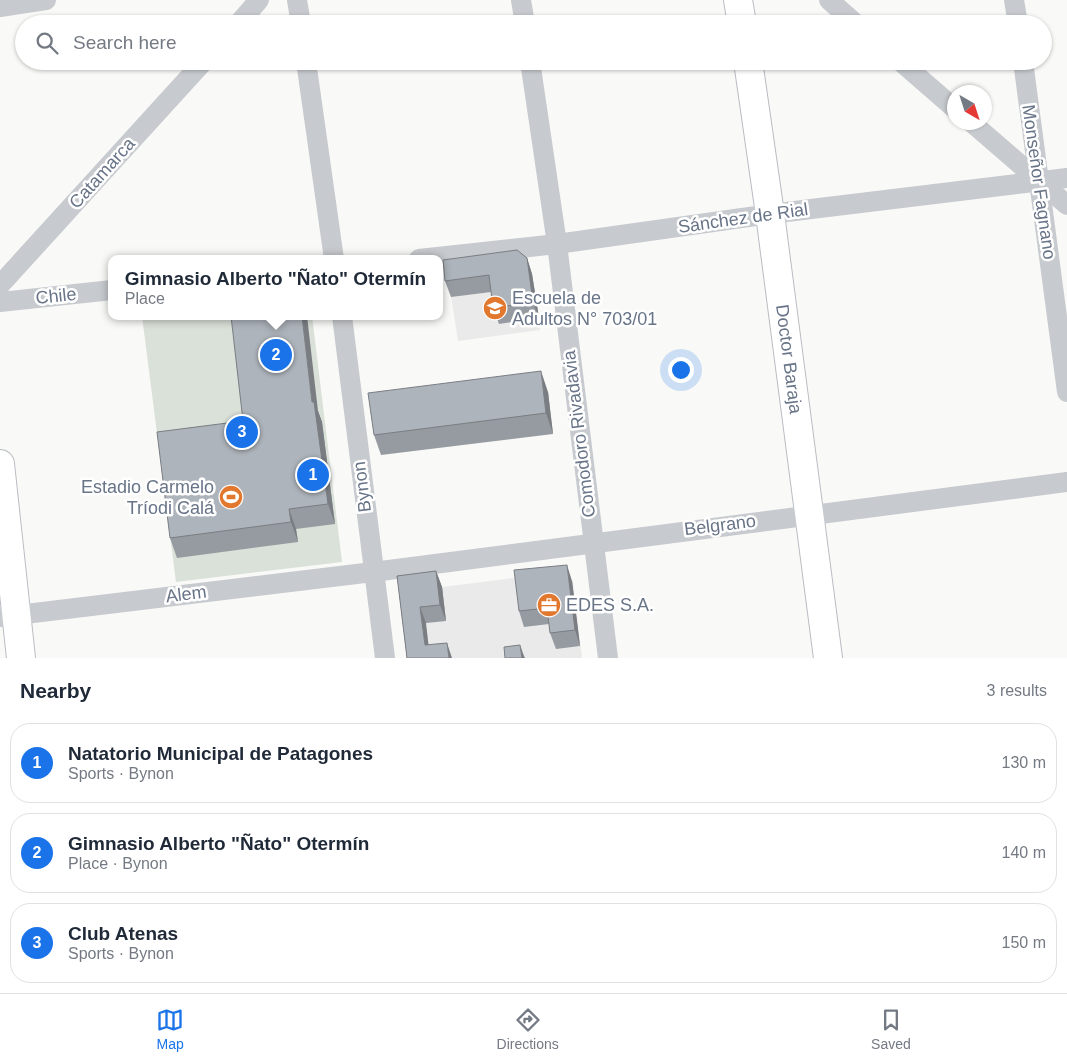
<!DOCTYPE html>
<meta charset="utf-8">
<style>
:root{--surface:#fff;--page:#f6f6f7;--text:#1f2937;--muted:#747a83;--line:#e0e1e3;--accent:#1a73e8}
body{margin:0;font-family:Arial,sans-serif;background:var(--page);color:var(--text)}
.compass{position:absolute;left:947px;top:85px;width:45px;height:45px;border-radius:50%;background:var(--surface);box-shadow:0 1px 4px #0004;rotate:141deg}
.you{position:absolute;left:680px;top:369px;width:18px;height:18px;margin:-12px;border:4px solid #fff;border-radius:50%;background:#1a73e8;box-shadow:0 0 0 8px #1a73e833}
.badge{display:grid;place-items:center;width:32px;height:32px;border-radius:50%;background:var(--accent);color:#fff;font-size:16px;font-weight:700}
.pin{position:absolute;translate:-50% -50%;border:2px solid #fff;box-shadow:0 1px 5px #0006}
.popup{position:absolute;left:108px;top:255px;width:335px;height:65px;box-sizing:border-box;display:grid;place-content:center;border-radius:10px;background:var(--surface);filter:drop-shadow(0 1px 4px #0005);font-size:16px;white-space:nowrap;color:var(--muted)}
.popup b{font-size:19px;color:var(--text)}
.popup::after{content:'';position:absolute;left:50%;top:100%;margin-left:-10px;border:10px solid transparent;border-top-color:var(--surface)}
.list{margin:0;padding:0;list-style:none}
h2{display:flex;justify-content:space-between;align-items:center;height:65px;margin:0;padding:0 20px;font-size:21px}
h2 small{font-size:16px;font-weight:400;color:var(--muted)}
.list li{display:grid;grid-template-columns:32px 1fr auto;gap:15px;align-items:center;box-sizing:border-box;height:80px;margin:0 10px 10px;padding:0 10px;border:1px solid var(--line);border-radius:20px}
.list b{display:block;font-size:19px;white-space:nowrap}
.list p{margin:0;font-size:16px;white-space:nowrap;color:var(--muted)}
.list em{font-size:16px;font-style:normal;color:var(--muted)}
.icon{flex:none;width:28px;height:28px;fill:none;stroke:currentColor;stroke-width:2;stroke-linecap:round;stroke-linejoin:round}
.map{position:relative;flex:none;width:1067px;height:658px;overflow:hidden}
.search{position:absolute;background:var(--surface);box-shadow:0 1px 4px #0004;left:15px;right:15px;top:15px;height:55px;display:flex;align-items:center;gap:12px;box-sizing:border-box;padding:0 18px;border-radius:28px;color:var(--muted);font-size:19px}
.sheet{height:335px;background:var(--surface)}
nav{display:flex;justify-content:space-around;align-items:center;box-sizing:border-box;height:70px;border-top:1px solid var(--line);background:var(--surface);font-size:14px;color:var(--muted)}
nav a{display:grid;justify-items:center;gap:2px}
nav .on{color:var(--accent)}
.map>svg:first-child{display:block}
.built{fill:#eaeaea}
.green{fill:#dae1d8}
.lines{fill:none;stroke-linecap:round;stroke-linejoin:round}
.secondary-casing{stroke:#b9bdc2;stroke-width:30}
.street{stroke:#c7cace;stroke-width:20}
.secondary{stroke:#fff;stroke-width:28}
.wall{fill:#969ba1}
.shaded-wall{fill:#7a7e83}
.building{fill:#aeb4bb;stroke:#7a7e83}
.labels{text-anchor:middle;stroke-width:5;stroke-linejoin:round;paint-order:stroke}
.street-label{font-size:18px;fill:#687487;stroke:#fff}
.poi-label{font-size:18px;fill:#687487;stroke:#fff;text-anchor:start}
</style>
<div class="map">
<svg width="1067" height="658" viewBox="0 0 1067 658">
<rect width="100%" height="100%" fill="#f9f9f7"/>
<g class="built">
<path d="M532,274l8,56 -82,11 -10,-65z"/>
<path d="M563,572l10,9 9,77h-172l-8,-66z"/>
</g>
<path class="green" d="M142,316h170l30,246 -166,20z"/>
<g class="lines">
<g class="secondary-casing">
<g id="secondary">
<path d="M738,0l4,24"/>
<path id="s1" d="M748,61l22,153 58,444"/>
<path d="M0,464l21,194"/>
</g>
</g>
<g class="street">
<path d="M297,0l4,24"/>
<path d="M521,0l4,24"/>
<path d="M829,0l27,24"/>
<path d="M1014,0l4,24"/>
<path d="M0,7l46,-7"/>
<path d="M238,24l21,-24"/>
<path d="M306,61l28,198"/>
<path d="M530,61l27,183 51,414"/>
<path d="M900,61l54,47"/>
<path d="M1023,61l44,331"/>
<path d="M971,122l96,83"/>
<path d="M419,259l138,-15 213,-30 297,-36"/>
<path d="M0,285l204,-224"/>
<path d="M0,302l112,-12"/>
<path d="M342,316l43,342"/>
<path d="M0,617l373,-45 694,-90"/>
</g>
<use href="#secondary" class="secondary"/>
</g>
<g class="wall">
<path d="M527,258l5,16 7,44 -40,6 -6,-16 -2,-16 -40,5 -6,-16z"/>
<path d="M548,392l5,42 -172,21 -7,-20z"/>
<path d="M318,411l4,11 13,102 -39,5 2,13 -121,16 -7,-20 73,-117z"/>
<path d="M436,571l6,16 4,34 -20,2 -19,35 -10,-82z"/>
<path d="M572,581l8,65 -24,3 -6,-16 -1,-9 -25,3 -5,-16z"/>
</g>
<g class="shaded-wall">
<path d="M527,258l5,16 7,44 -6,-16z"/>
<path d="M302,316h5l11,95 4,11 13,102 -7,-20 -16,-102z"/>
<path d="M541,371l7,21 5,42 -7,-21z"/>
<path d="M289,509l7,20 2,13 -7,-20z"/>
<path d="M567,565l5,16 8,65 -5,-16z"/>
<path d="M436,571l6,16 4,34 -6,-16z"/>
<path d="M420,607l6,16 4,35 -5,-13z"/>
<path d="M447,643l5,15h-3z"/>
<path d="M520,645l4,11 1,2h-3z"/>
</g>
<g class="building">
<path d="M517,250l10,8 6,44 -40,6 -4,-33 -44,6 -2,-21z"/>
<path d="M231,316h71l10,86h2l14,102 -39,5 2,13 -121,16 -13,-106 86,-11z"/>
<path d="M541,371l5,42 -172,22 -6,-42z"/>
<path d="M567,565l8,65 -25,3 -3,-25 -28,3 -5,-41z"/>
<path d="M436,571l4,34 -20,2 5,38 22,-2 2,15h-42l-10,-82z"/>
<path d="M520,645l2,13h-17l-1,-11z"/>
</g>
<defs>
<g id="school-disc" transform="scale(1.25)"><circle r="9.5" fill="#e2782e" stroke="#fff"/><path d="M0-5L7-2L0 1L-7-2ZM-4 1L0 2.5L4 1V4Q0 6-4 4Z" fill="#fff"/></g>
<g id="stadium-disc" transform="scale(1.25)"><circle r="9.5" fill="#e2782e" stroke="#fff"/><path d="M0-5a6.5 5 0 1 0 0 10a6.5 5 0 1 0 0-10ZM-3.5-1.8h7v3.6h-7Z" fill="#fff"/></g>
<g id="office-disc" transform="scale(1.25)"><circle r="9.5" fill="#e2782e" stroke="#fff"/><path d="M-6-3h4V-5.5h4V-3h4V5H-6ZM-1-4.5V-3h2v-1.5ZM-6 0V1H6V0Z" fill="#fff"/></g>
</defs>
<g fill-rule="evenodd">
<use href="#school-disc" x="495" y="308"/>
<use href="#stadium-disc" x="231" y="497"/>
<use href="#office-disc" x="549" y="605"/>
</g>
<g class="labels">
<g class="street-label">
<text transform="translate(102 173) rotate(-48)" y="6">Catamarca</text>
<text transform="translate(1039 182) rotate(82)" y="6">Monseñor Fagnano</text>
<text transform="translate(743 218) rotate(-8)" y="6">Sánchez de Rial</text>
<text transform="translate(56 296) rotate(-6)" y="6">Chile</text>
<text dy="6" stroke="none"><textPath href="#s1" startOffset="301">Doctor Baraja</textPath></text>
<text transform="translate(579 434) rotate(-97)" y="6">Comodoro Rivadavia</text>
<text transform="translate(362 487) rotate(-97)" y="6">Bynon</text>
<text transform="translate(720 525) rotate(-7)" y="6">Belgrano</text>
<text transform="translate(186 594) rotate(-7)" y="6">Alem</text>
</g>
<g class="poi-label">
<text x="512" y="304">Escuela de<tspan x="512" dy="21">Adultos N° 703/01</tspan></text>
<text x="214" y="493" text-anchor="end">Estadio Carmelo<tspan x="214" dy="21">Tríodi Calá</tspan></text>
<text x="566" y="611">EDES S.A.</text>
</g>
</g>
</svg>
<svg class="compass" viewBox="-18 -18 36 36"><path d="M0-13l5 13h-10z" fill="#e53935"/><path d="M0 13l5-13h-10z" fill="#747a83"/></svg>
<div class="you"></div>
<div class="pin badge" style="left:313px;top:475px">1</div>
<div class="pin badge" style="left:276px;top:355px">2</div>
<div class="popup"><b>Gimnasio Alberto &quot;Ñato&quot; Otermín</b>Place</div>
<div class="pin badge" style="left:242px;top:432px">3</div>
<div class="search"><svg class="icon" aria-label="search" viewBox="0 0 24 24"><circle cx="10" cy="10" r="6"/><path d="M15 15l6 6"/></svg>Search here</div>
</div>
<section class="sheet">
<h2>Nearby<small>3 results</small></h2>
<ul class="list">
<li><span class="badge">1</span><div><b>Natatorio Municipal de Patagones</b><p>Sports · Bynon</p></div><em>130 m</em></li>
<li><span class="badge">2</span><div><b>Gimnasio Alberto &quot;Ñato&quot; Otermín</b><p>Place · Bynon</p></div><em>140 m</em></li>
<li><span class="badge">3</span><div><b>Club Atenas</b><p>Sports · Bynon</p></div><em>150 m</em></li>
</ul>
</section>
<nav>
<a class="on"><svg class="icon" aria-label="map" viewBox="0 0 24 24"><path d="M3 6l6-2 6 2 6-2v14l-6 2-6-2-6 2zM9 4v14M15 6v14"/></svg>Map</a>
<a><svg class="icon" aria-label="directions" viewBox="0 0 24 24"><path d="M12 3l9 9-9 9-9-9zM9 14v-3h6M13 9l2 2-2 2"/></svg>Directions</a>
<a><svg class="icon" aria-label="saved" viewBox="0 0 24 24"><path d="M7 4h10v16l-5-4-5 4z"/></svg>Saved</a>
</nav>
